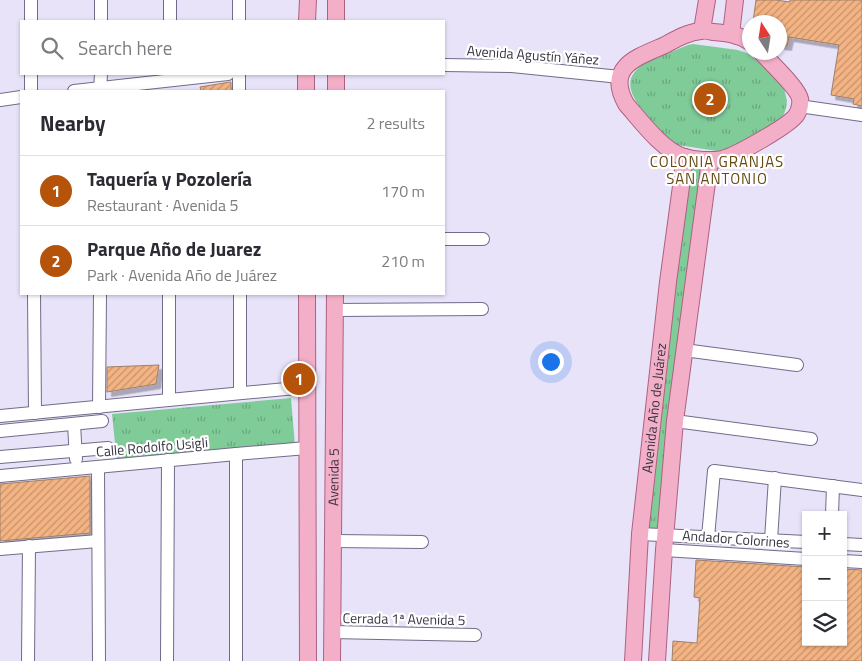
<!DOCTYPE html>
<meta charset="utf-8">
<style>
:root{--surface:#fff;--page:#f7f7f7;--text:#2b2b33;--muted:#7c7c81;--line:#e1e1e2;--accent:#b45309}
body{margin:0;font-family:"Titillium Web",sans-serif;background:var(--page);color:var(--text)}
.controls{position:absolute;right:15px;bottom:15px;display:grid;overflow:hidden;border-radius:0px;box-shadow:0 1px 4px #0004}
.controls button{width:45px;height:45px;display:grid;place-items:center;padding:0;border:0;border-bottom:1px solid var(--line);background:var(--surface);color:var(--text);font:25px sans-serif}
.compass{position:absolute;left:742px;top:15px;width:45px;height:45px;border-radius:50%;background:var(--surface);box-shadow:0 1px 4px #0004;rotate:348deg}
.you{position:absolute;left:550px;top:361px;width:18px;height:18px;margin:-12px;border:4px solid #fff;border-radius:50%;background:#1a73e8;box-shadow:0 0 0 8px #1a73e833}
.badge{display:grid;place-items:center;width:32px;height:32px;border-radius:50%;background:var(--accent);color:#fff;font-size:16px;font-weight:700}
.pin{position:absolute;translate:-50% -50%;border:2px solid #fff;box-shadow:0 1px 5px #0006}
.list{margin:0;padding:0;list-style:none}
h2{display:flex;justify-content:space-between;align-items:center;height:65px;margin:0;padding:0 20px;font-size:21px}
h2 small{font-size:16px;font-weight:400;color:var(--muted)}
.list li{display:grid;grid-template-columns:32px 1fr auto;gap:15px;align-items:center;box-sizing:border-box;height:70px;padding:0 20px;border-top:1px solid var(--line)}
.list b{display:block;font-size:19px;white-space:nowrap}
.list p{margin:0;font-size:16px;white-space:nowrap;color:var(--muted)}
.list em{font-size:16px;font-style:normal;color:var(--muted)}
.icon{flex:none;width:28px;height:28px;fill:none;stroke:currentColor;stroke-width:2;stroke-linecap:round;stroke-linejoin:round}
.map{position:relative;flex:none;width:862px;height:661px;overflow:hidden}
.search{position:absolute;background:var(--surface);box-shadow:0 1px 4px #0004;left:20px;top:20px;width:425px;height:55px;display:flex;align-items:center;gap:12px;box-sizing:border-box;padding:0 18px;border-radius:0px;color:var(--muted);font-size:19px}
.panel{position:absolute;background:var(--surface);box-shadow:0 1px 4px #0004;left:20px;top:90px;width:425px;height:205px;border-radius:0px}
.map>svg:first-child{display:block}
.grass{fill:url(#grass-tufts)}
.building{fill:url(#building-hatch);stroke:#9e8069;filter:url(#shadow)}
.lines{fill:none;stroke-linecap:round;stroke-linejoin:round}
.minor-casing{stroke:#726b8a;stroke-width:14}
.major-casing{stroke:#ad6181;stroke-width:18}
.minor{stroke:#fff;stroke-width:12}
.major{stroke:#f4afc8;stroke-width:16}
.labels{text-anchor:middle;stroke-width:4.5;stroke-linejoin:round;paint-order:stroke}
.street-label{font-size:14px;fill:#373442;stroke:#fff}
.neighbourhood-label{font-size:15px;letter-spacing:1px;fill:#674a12;stroke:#fff}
</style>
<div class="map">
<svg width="862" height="661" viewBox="0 0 862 661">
<defs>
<pattern id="grass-tufts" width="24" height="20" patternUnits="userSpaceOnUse" patternTransform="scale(1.25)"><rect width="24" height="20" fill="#80cc99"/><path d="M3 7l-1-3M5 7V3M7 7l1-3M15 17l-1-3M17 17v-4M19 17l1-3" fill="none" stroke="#6aa67e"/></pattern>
<pattern id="building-hatch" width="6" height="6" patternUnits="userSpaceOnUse" patternTransform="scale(1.25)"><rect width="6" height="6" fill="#f4b382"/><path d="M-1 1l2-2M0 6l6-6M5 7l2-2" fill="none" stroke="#c6926c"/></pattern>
<filter id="shadow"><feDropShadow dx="4.5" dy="4.5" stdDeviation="0" flood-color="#0004"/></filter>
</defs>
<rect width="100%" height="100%" fill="#e8e3f9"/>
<g class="grass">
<path d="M693,44l45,6 11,4 23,20 12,14 3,13 -1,7 -2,6 -8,11 -53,27 -45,-7 -7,-3c-7,-8 -14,-15 -21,-23 -13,-15 -32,-36 -9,-53 12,-8 33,-15 47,-21z"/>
<path d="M685,160l23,3 -51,367 -4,1 -8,-4z"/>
<path d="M291,398l4,48 -178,17 -5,-49z"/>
</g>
<g class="building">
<path d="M756,0h20l14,2v-2h72v106l-9,-2 1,-5 -23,-4 8,-50 -50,-8 -2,9 -7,-1v-23h-27z"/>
<path d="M230,82h1v9h-30l-1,-4z"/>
<path d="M159,365l-3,19 -49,8v-25z"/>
<path d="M90,476v57l-90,8v-57z"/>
<path d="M696,560l110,7v75h37v-73l19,1v91h-190l1,-20 24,2 3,-45 -6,-1z"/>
</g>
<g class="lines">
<g class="minor-casing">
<g id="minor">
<path d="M31,0v21"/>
<path d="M101,21v-21"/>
<path d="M170,21v-21"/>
<path d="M239,21v-21"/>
<path d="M444,65l68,1 108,11"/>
<path d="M31,74v17"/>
<path d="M239,74v17"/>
<path d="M74,91l154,-17"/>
<path d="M100,91l1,-17"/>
<path d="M0,100l21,-3"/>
<path d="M799,106l63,9"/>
<path d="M444,239h39"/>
<path d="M34,294l1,119"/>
<path d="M240,294v99"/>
<path d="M335,310l147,-1"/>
<path d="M684,350l113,15"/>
<path d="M169,400v-106"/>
<path d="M99,407l1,-113"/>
<path d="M0,416l307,-29"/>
<path d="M675,421l136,18"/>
<path d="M74,424l2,35"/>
<path d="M0,431l102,-10"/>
<path d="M0,457l108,-9"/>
<path d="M98,467l1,194"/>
<path d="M0,476l236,-22 71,-6"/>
<path d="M832,515l1,-29"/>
<path d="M640,534l166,8"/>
<path d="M708,537l6,-66 148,19"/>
<path d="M771,540l4,-62"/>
<path d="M334,541l88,1"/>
<path d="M843,544l19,1"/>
<path d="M0,549l98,-8"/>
<path d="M664,550l142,9"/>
<path d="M843,561l19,1"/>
<path d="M332,632l143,3"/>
<path d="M28,661l1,-115"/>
<path d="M167,661l1,-201"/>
<path d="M236,661v-207"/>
</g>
</g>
<g class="major-casing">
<g id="major">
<path d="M336,0v21"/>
<path d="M307,21l1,-21"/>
<path d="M702,30l5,-30"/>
<path d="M731,34l4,-34"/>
<path d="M750,42c-12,-8 -24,-9 -37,-10 -4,-1 -8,-2 -12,-1 -13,1 -25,8 -36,14 -27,12 -60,21 -39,59 15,17 36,46 58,53 11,3 27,4 38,2 13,-3 69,-34 75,-45 2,-3 4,-11 3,-15 -1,-10 -31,-38 -39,-47"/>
<path d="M306,74v17"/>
<path d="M336,91v-17"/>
<path d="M307,294l1,367"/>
<path id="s1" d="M332,661l3,-367"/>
<path id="s2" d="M633,661l7,-127 28,-252 17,-125"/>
<path d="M657,661l7,-111 11,-129 35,-261"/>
</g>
</g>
<use href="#minor" class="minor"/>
<use href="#major" class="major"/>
</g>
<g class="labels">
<g class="street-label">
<text transform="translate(533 55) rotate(4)" y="5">Avenida Agustín Yáñez</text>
<text dy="5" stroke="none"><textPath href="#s2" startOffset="254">Avenida Año de Juárez</textPath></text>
<text transform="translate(152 447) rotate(-5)" y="5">Calle Rodolfo Usigli</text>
<text dy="5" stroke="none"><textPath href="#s1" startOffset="184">Avenida 5</textPath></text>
<text transform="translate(736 539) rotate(4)" y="5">Andador Colorines</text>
<text transform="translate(404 619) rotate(1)" y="5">Cerrada 1ª Avenida 5</text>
</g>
<g class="neighbourhood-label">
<text x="717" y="167">COLONIA GRANJAS<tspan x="717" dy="17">SAN ANTONIO</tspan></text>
</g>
</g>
</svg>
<div class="controls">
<button>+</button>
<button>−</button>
<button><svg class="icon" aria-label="layers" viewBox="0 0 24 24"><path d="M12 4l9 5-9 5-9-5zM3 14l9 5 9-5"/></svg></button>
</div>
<svg class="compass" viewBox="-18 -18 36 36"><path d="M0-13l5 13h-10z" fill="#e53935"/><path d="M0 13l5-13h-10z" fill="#7c7c81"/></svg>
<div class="you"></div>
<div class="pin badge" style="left:299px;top:379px">1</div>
<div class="pin badge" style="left:710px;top:99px">2</div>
<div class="search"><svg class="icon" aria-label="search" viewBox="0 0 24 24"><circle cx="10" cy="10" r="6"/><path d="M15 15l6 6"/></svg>Search here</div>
<section class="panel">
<h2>Nearby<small>2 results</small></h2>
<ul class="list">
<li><span class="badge">1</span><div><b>Taquería y Pozolería</b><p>Restaurant · Avenida 5</p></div><em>170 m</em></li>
<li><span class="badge">2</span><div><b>Parque Año de Juarez</b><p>Park · Avenida Año de Juárez</p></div><em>210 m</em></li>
</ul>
</section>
</div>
